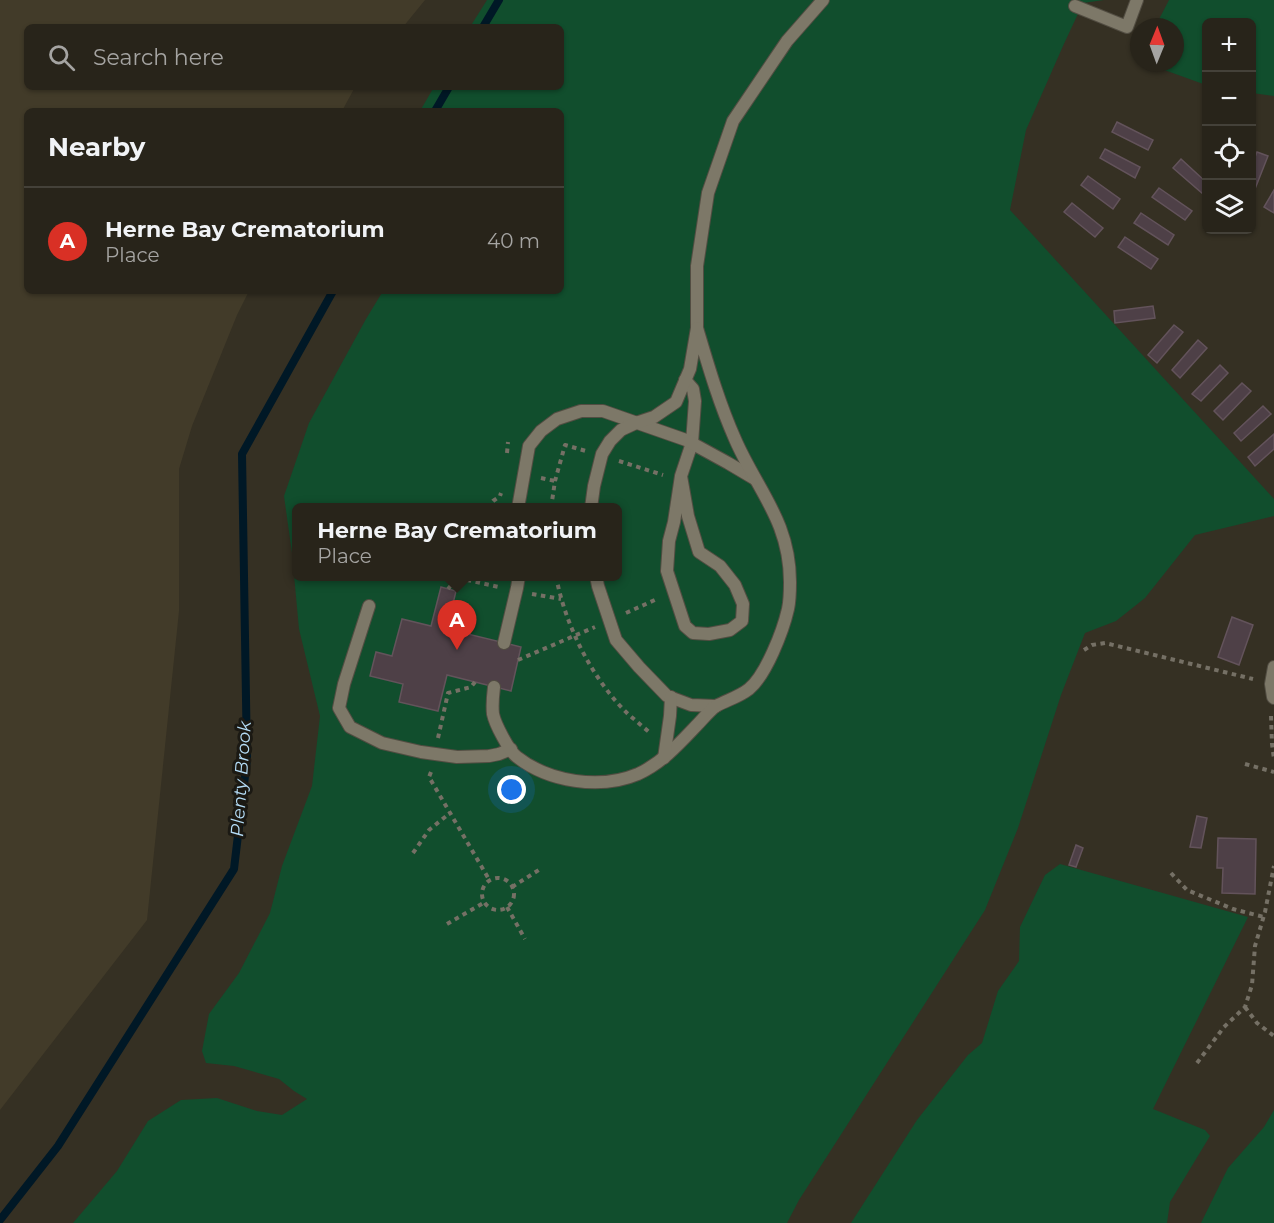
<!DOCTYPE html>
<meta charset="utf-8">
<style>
:root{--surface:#28241a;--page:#343027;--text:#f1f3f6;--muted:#a5a4a2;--line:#444139;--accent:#d93025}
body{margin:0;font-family:Montserrat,sans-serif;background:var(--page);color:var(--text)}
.controls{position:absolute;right:18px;top:18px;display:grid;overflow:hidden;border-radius:9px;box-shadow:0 2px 4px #0004}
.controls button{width:54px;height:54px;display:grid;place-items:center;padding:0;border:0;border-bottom:2px solid var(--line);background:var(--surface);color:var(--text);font:30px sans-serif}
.compass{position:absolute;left:1130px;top:18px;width:54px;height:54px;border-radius:50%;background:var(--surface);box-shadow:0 2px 4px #0004;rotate:1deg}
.you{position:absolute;left:512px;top:790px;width:21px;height:21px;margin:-15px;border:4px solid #fff;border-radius:50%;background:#1a73e8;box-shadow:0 0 0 9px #1a73e833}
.badge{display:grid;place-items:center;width:39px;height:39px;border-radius:50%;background:var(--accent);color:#fff;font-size:20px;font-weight:700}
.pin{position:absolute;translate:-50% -50px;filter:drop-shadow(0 2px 3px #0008)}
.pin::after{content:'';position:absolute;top:32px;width:21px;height:18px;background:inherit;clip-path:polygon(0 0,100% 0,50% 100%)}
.popup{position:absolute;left:292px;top:503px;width:330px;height:78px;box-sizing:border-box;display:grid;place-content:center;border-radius:9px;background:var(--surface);filter:drop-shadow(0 2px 4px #0005);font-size:20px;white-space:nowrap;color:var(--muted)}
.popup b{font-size:22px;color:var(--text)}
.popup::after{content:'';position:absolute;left:50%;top:100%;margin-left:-12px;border:12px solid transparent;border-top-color:var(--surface)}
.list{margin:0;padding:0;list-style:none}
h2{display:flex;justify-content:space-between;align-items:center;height:78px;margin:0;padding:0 24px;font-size:26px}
h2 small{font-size:20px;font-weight:400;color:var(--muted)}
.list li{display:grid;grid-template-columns:39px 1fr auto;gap:18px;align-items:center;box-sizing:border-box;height:108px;padding:0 24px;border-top:2px solid var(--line)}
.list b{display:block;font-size:22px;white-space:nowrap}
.list p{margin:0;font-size:20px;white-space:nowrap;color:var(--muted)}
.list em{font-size:20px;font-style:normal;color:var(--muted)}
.icon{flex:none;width:33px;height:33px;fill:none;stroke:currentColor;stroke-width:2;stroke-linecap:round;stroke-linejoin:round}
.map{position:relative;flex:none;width:1274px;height:1223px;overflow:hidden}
.search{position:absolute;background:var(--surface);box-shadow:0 2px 4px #0004;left:24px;top:24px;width:540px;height:66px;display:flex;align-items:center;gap:15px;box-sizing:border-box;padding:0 21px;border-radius:9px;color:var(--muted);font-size:22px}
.panel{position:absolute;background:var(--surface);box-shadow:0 2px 4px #0004;left:24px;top:108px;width:540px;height:186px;border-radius:9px}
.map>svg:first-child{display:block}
.industrial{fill:#423b29}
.green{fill:#114e2d;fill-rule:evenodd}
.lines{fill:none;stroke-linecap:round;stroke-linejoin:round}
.stream{stroke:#001826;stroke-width:8}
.building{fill:#4e4047;stroke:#63535b;stroke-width:1.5}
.service-casing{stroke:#524d42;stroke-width:14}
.path{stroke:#757065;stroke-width:4;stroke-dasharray:4.5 4.5;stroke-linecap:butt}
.service{stroke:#7d7868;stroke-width:12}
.labels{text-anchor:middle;stroke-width:6;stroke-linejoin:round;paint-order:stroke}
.water-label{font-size:18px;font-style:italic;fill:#b4dcf6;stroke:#1b1913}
</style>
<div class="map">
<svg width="1274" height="1223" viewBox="0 0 1274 1223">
<rect width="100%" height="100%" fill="#353023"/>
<path class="industrial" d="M0,0h425l-22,27h-376v60h328l-13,24h-315v180h222l-12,24 -45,111 -13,43v142l-32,309 -147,190z"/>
<g class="green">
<path d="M487,0h617l-21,3 -20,43 -37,84 -16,80 264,289v17l-79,19 -50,63 -29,23 -31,12 -24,62 -43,133 -33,82 -186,290 -12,23h-714l44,-52 31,-50 33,-21 36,-2 40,13 25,4 25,-16 -13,-8 -15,-12 -45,-13 -28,-3 -4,-12 7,-37 30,-41 31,-60 12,-47 30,-80 8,-70 -21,-87 -7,-76 -8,-57 25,-73 57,-104 17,-28h178v-180h-141l14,-24h127v-60h-91zM296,508h322v68h-322z"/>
<path d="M1169,0h105v96l-22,-3v-71h-46v63l-61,-22h30v-36h-20z"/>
<path d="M1060,864l188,53 -95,192 52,21 5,6 -40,66 -3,21h-316l66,-103 51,-65 14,-12 16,-52 21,-30 1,-34 25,-52z"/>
<path d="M1274,1110v113h-73l27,-55 36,-41z"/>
</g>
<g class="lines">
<g class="stream">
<path d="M483,27l16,-27"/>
<path d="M435,111l14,-24"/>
<path d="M0,1220l58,-74 176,-277 13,-110 -5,-305 91,-163"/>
</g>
</g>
<g class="building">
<path d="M1117,122l36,18 -5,10 -36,-18z"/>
<path d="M1105,149l35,18 -5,11 -35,-20z"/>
<path d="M1257,152l11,4 -15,38 -1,-1v-28z"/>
<path d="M1181,159l25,23v9l-3,3 -30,-26z"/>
<path d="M1088,176l32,23 -7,10 -32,-24z"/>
<path d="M1159,188l33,23 -7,9 -33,-23z"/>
<path d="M1274,190v23l-10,-6z"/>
<path d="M1072,203l31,25 -8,9 -31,-25z"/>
<path d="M1141,213l33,22 -6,10 -34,-22z"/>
<path d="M1125,237l33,22 -7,10 -33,-22z"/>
<path d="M1153,306l2,12 -40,5 -1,-12z"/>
<path d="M1174,325l9,7 -26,31 -9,-8z"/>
<path d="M1198,340l9,8 -27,30 -8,-8z"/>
<path d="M1220,365l8,8 -27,28 -9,-7z"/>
<path d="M1242,383l9,8 -28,29 -9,-9z"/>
<path d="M1263,406l8,8 -30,27 -7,-8z"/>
<path d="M1274,434v15l-19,17 -7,-9z"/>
<path d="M441,587l15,4 -9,38 74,18 -10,44 -64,-16 -9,36 -39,-9 4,-18 -33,-8 6,-24 16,4 10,-37 29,7z"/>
<path d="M1232,617l21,8 -14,40 -21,-8z"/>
<path d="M1197,816l10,2 -6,30 -11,-1z"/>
<path d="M1218,838l38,1 -1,55 -33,-1 1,-25h-6z"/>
<path d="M1076,845l7,3 -7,19 -7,-2z"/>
</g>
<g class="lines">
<g class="service-casing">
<g id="service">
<path d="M1075,6l52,21 10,-27"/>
<path d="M697,328v-62l11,-73 25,-72 54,-80 36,-41"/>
<path d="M681,476l-7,46 -5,19 -2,30 18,55 8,7 16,1 21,-4 12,-9 1,-17 -8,-19 -15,-19 -21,-14 -11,-36 -7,-40 11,-33 3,-42 -2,-12 -8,-9"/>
<path d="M518,508l11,-62 12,-15 16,-12 24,-8h22l83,29 42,23 27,16"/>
<path d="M596,576l2,10 18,54 23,27 28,29 24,9 25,1"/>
<path d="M369,606l-25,78 -5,24 11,19 32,16 39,9 36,5 32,-1 10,-2 12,-5"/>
<path d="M504,643l13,-55 2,-12"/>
<path d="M1274,667l-3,17 2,13 1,1"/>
<path d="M494,687c-1,8 -2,18 -1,27 2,10 16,37 24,43 32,25 83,33 121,17 24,-11 41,-30 59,-49 6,-6 12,-14 19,-19 11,-6 23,-9 33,-17 17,-14 34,-58 39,-80 2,-9 2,-19 2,-27 0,-61 -33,-92 -55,-143 -16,-36 -27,-74 -38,-111l-7,41 -14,33 -22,15 -18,6 -15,7 -11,11 -8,13 -8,32 -3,22"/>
<path d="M664,758l6,-42 1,-19"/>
</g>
</g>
<g class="path">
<path d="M507,453l1,-11"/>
<path d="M619,461l44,14"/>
<path d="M541,478l14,3"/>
<path d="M487,508l6,-7 7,-5 1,-3"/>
<path d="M551,508l4,-27 10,-36 21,6"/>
<path d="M556,576c9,49 36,103 72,138 7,6 14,12 21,18"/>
<path d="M458,578l41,9"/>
<path d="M448,589l10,-12"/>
<path d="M532,594l29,5"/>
<path d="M626,613l31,-14"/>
<path d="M1084,650l8,-5 13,-2 148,36"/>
<path d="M518,660l77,-33"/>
<path d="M1271,716l1,28 2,15"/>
<path d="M438,738l10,-45 23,-6 4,-5"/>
<path d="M1245,764l29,8"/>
<path d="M431,772l-2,5 61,104"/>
<path d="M413,853l16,-23 21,-17"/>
<path d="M1171,873l16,17 46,19 31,8"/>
<circle cx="498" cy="894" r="16"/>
<path d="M512,887l30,-19"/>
<path d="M507,907l18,32"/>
<path d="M447,924l38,-22"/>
<path d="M1245,1007l12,16 17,13"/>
<path d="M1197,1063l27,-36 21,-20 7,-22 3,-39 10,-34 9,-46"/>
</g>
<use href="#service" class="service"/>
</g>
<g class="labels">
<g class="water-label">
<text transform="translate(241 779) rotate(-86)" y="6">Plenty Brook</text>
</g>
</g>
</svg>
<div class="controls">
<button>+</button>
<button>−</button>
<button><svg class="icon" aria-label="locate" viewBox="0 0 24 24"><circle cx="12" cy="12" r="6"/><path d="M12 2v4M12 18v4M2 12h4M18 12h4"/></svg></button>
<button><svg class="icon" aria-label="layers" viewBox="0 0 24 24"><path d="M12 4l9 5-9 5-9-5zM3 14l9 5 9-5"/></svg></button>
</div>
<svg class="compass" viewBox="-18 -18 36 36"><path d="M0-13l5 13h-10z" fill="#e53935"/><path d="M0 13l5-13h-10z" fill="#a5a4a2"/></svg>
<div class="you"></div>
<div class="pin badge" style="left:457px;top:650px">A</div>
<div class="popup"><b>Herne Bay Crematorium</b>Place</div>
<div class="search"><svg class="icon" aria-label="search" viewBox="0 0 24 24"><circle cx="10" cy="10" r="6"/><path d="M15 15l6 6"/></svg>Search here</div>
<section class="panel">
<h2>Nearby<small></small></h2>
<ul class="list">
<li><span class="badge">A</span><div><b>Herne Bay Crematorium</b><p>Place</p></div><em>40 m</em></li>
</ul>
</section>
</div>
